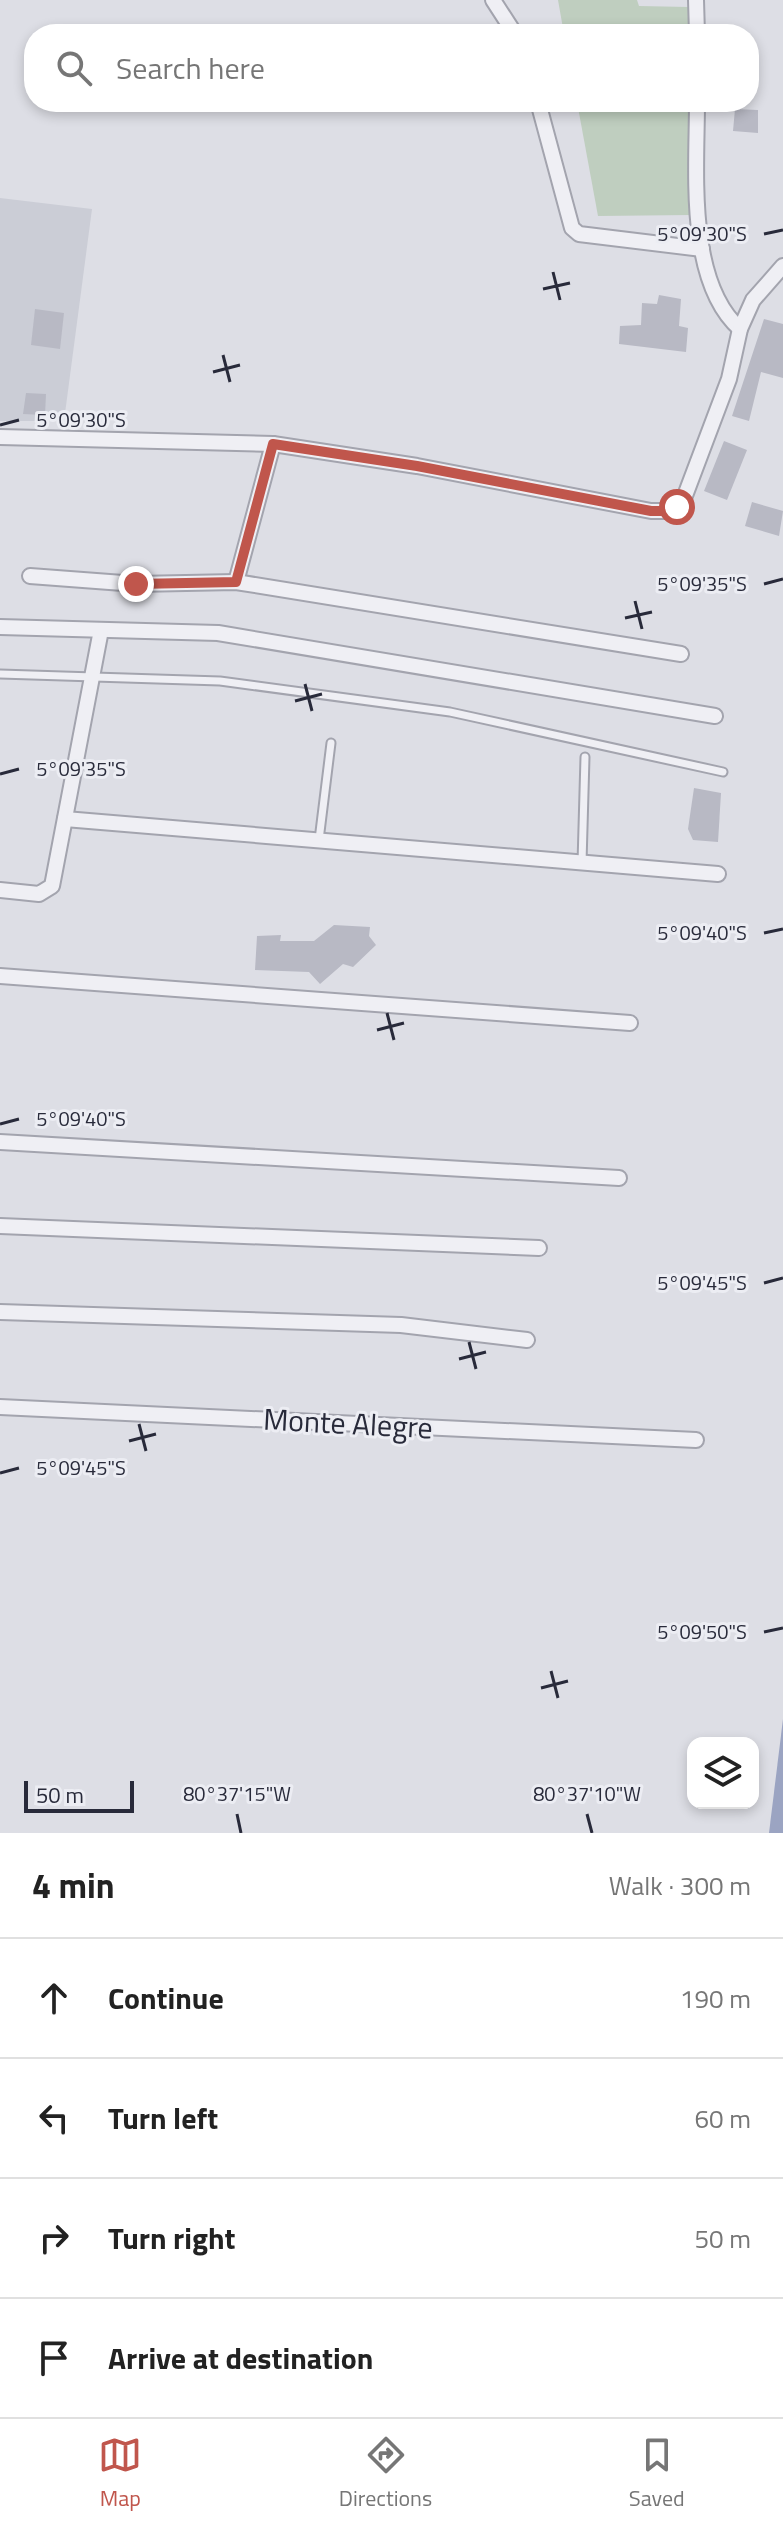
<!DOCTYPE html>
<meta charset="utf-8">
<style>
:root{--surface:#fff;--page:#f6f6f6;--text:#222;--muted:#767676;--line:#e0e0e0;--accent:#c0564c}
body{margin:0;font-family:"Titillium Web",sans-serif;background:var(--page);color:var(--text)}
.controls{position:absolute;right:24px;bottom:24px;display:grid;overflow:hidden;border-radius:16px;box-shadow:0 4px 12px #0003}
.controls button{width:72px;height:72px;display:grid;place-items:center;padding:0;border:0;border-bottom:2px solid var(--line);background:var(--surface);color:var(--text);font:40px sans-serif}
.scale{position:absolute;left:24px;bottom:20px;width:110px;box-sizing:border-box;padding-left:8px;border:4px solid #282a3a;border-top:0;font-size:22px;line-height:28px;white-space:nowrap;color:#282a3a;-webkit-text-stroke:6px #ecedf3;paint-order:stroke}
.stop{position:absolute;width:24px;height:24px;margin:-18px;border:6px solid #c0564c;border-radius:50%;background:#fff}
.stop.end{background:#c0564c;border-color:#fff;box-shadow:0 2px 8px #0008}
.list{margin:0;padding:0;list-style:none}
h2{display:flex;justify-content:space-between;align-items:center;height:104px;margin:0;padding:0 32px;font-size:34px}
h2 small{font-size:26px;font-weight:400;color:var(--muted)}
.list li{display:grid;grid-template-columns:52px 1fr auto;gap:24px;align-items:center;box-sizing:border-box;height:120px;padding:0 32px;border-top:2px solid var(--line)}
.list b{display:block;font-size:30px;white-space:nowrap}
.list em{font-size:26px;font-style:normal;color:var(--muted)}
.icon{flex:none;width:44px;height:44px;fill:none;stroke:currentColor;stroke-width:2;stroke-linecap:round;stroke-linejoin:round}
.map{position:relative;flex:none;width:783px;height:1833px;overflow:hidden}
.search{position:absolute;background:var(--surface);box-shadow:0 4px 12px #0003;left:24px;right:24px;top:24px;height:88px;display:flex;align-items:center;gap:20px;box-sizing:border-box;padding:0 28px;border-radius:32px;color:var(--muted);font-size:30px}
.sheet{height:584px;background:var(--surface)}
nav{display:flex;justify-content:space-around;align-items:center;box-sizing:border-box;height:112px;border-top:2px solid var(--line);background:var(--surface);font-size:22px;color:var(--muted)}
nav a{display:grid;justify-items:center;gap:4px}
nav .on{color:var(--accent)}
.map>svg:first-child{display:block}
.built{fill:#cbcdd6}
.green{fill:#bfcebf}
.water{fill:#9ba4c2}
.building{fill:#b8b9c4}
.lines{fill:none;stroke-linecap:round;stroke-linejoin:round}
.lane-casing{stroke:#a3a4ae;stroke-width:11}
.street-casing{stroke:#a3a4ae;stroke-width:18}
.lane{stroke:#efeff4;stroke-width:7}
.street{stroke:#efeff4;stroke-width:14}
.route{stroke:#c0564c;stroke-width:10}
.ticks{fill:none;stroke:#282a3a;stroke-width:3}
.labels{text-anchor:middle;stroke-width:6;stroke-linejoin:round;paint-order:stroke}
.street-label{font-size:30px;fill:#282a3a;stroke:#ecedf3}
.ticks-label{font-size:20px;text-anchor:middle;fill:#282a3a;stroke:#ecedf3;stroke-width:6;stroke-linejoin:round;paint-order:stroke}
</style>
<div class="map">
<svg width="783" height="1833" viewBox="0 0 783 1833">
<rect width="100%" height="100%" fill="#dddee5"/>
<path class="built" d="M0,198l92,11 -28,212h-64z"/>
<g class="green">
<path d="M558,0h79l2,6 50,1v27h-125z"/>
<path d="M577,102h113l1,113 -93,1z"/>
</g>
<path class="water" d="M783,1719v114h-14z"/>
<g class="building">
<path d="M735,109l23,1v23l-25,-2z"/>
<path d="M659,295l22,4 -2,27 9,2 -2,24 -67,-8 1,-18 21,-1 1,-22 15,1z"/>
<path d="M35,309l29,4 -4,36 -29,-4z"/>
<path d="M764,319l19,5v54l-22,-6 -12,49 -17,-5z"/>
<path d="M26,393l20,1 -1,21 -22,-1z"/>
<path d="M724,441l23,9 -20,50 -23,-9z"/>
<path d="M752,502l31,9 -4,25 -34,-10z"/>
<path d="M694,788l27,5 -3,49 -25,-2 -5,-11z"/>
<path d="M334,925l36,2 -1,9 7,9 -23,22 -10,-3 -23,20 -11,-12 -54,-2 2,-34 24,-1 -1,6h34z"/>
</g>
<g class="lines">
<g class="lane-casing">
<g id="lane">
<path d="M0,674l220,7 230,31 273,60"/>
<path d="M319,840l12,-97"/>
<path d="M582,863l3,-106"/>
</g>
</g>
<g class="street-casing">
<g id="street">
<path d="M493,0l22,34"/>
<path d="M696,0l1,34"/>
<path d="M538,102l34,126 7,6 123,15"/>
<path d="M697,102c0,67 -11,179 43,227"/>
<path d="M0,437l273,7 144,22 234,45h20l12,-10 46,-122 11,-50 13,-29 30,-34"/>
<path d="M30,576l106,8 100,-2 445,72"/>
<path d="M236,582l37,-138"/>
<path d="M0,627l218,6 497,83"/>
<path d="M65,819l653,55"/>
<path d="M0,890l39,4 13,-8 49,-256"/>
<path d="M0,976l630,47"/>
<path d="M0,1142l619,36"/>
<path d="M0,1226l539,22"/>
<path d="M0,1312l401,13 126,15"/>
<path d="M0,1407l696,33"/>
</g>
</g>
<use href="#lane" class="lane"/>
<use href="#street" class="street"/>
</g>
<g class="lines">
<path class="route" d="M136,584l100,-2 37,-138 144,22 234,45h20l6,-4"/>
</g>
<path class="ticks" d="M764,234l19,-4M553,272l7,28M543,289l27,-6M223,355l7,27M213,372l27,-7M0,425l19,-5M764,584l19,-5M635,601l7,28M625,618l27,-6M305,684l7,27M295,701l27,-7M0,774l19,-5M764,933l19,-4M387,1013l7,27M377,1030l27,-7M0,1124l19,-5M764,1283l19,-5M469,1342l7,27M459,1359l27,-7M139,1424l7,27M129,1441l27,-7M0,1473l19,-5M764,1632l19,-4M551,1671l7,27M541,1688l27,-7M237,1814l4,19M587,1814l5,19"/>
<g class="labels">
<g class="street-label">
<text transform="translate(348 1424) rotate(3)" y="10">Monte Alegre</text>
</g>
</g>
<g class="ticks-label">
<text x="702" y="241">5°09'30"S</text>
<text x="81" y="427">5°09'30"S</text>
<text x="702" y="591">5°09'35"S</text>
<text x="81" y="776">5°09'35"S</text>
<text x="702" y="940">5°09'40"S</text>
<text x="81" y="1126">5°09'40"S</text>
<text x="702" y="1290">5°09'45"S</text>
<text x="81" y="1475">5°09'45"S</text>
<text x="702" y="1639">5°09'50"S</text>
<text x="237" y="1801">80°37'15"W</text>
<text x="587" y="1801">80°37'10"W</text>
</g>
</svg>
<div class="controls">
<button><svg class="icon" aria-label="layers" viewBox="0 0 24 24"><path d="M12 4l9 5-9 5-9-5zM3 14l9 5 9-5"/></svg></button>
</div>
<div class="scale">50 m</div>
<div class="stop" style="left:677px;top:507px"></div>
<div class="stop end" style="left:136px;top:584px"></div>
<div class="search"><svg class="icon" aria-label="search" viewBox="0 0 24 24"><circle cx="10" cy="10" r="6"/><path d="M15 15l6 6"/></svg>Search here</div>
</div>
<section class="sheet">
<h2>4 min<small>Walk · 300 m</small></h2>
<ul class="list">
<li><svg class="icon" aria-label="ahead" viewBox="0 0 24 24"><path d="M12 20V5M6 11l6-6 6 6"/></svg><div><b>Continue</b></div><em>190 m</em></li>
<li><svg class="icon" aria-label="left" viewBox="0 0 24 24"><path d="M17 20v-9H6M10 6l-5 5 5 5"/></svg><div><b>Turn left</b></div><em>60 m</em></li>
<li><svg class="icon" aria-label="right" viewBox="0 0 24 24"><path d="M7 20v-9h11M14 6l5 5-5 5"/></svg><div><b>Turn right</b></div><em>50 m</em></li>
<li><svg class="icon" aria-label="arrive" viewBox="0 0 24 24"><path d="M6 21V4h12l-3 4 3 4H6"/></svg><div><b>Arrive at destination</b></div></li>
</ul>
</section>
<nav>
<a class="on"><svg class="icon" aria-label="map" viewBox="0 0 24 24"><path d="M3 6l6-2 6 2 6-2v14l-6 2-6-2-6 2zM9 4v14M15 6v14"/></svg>Map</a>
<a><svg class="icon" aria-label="directions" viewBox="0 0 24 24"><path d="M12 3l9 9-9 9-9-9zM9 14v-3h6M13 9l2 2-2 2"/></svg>Directions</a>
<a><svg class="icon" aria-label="saved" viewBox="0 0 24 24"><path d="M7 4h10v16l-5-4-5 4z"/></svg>Saved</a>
</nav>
